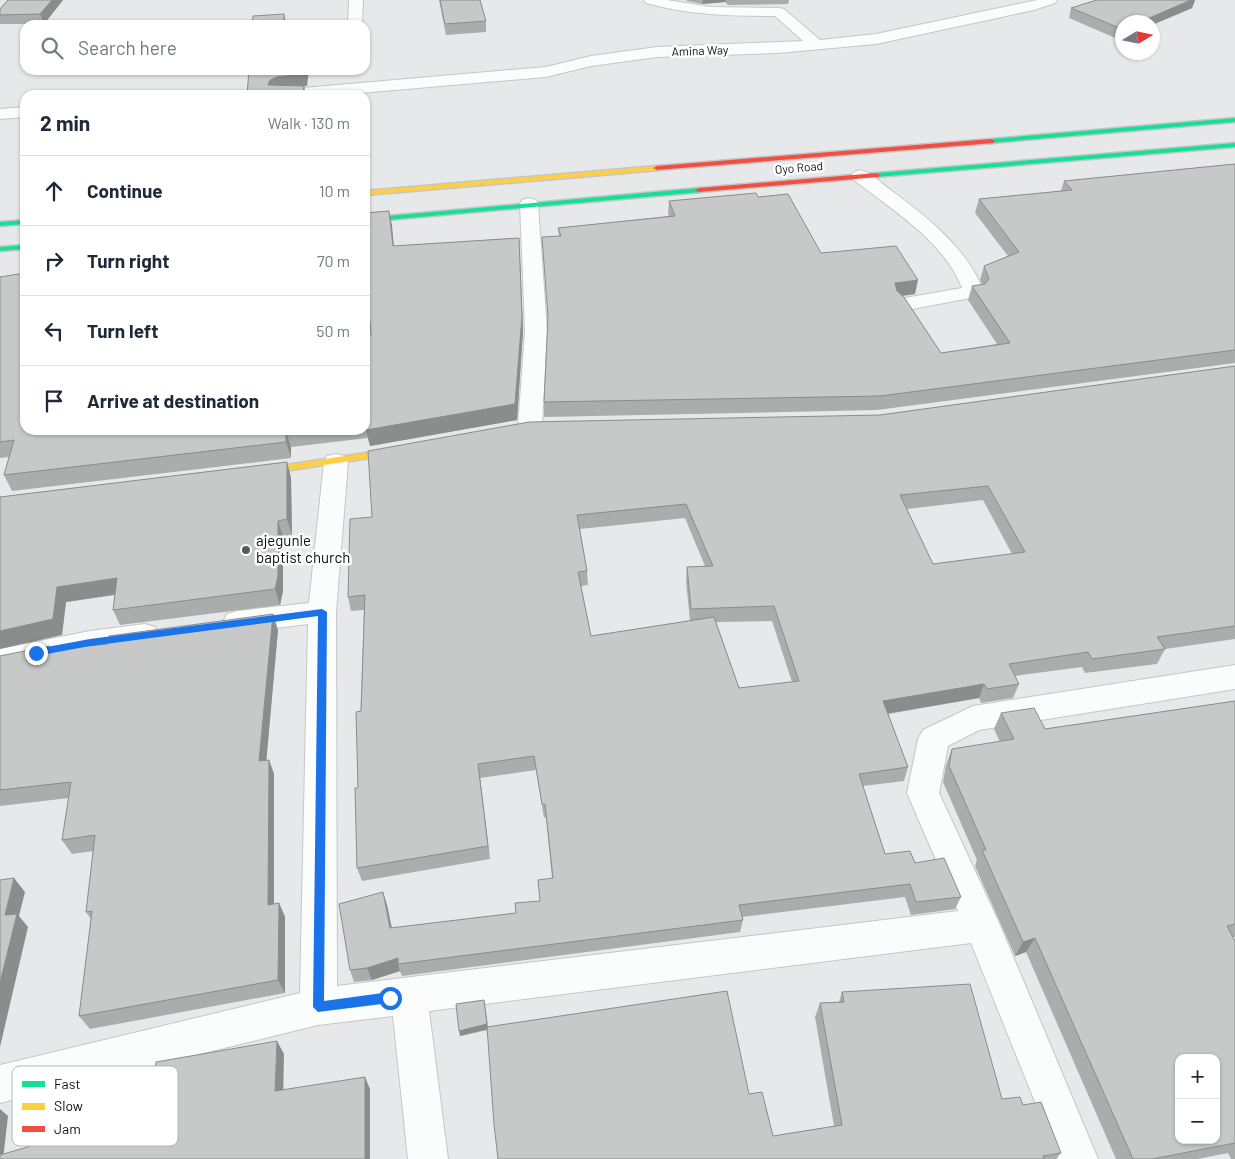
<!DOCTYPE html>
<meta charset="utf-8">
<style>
:root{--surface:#fff;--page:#f2f2f3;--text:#1f2937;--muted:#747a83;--line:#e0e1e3}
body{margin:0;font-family:Barlow,sans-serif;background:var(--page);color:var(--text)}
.controls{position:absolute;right:15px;bottom:15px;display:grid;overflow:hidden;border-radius:10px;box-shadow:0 1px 4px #0004}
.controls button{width:45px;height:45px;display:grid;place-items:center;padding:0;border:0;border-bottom:1px solid var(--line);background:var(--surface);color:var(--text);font:25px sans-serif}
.compass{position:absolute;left:1115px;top:15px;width:45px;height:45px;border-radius:50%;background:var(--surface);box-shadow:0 1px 4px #0004;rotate:80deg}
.stop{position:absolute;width:15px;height:15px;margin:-11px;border:4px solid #1a73e8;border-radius:50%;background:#fff}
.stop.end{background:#1a73e8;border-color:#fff;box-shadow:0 1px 5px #0008}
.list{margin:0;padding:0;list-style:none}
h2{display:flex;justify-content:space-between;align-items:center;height:65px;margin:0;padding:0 20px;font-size:21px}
h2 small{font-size:16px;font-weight:400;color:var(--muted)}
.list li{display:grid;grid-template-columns:32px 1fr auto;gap:15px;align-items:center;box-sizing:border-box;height:70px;padding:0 20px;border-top:1px solid var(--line)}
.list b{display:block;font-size:19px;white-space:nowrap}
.list em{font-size:16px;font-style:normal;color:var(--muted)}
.icon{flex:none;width:28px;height:28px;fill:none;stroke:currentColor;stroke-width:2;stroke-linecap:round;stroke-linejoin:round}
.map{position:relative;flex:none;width:1235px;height:1159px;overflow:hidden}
.search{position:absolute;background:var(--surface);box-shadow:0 1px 4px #0004;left:20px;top:20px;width:350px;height:55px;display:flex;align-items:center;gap:12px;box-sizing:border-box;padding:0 18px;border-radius:15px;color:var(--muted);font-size:19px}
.panel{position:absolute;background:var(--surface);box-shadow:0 1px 4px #0004;left:20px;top:90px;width:350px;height:345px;border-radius:15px}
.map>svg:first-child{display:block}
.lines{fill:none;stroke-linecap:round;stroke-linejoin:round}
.street-casing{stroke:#c5c6c8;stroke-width:2}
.fast-casing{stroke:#c5c6c8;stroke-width:3}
.slow-casing{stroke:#c5c6c8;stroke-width:3}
.jam-casing{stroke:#c5c6c8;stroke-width:3}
.street{fill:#fbfcfc;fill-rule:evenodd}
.fast{fill:#16e098;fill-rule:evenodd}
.slow{fill:#ffcf43;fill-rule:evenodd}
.jam{fill:#f24e42;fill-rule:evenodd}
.wall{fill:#abacac;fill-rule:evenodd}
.shaded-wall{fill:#8b8c8c}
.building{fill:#c7c8c8;stroke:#8b8c8c;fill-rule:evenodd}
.route{fill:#1a73e8}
.poi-dot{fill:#595a5c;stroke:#fff;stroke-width:2}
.labels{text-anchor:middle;stroke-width:5;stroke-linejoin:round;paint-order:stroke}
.far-street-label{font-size:12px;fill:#0d0e0f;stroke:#fff}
.poi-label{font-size:15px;fill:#0d0e0f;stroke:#fff;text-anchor:start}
.key{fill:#fff;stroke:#b6b7b7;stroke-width:1}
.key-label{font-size:14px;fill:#0d0e0f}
</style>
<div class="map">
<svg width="1235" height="1159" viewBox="0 0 1235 1159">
<rect width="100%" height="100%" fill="#e6e8ea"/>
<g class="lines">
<g class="street-casing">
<g id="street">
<path d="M349,0h14l-1,25h-14z"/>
<path d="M644,0h23l44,7 68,1 5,1 36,31 56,-6 161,-34h20l-2,3 -21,7 -158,34 -98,9 -121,4 -66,9 -45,11 -209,18h-65l2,-3 6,-2 266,-23 45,-11 66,-9 146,-6 -28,-25c-44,0 -86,-1 -129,-13z"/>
<path d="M25,107v10l-25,2v-10z"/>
<path d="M860,170c12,3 22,14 32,21 37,28 75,57 92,101l-3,4 -74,14 -8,-1 -3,-5 3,-5 63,-11c-18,-47 -70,-78 -108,-108l-3,-4 3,-4z"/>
<path d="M529,198l7,2 2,4 9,127 -5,96 -4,5 -8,3 -8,-3 -4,-5 7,-96 -5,-127 2,-4z"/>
<path d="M336,454l9,2 3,6 -12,150 1,374 621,-75 -51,-118 11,-54 5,-9 50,-24 262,-41v24l-256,41 -31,16 -9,47 61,132 98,234h-40l-87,-216 -542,68 19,148h-40l-15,-143 -75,9 -318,78v-38l300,-72 8,-369 -71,9 -10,-3 -4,-8 4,-8 10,-3 72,-8 15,-141 3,-6z"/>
<path d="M145,624l10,3 4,8 -4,8 -155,28v-22l90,-18z"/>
</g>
</g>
<g class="fast-casing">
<g id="fast">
<path d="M1235,118v4l-244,21 -4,-2 4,-2z"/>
<path d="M1235,143v4l-359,30 -4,-2 4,-2z"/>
<path d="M699,188l4,2 -1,2 -337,30v-4z"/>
<path d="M25,220v4l-25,2v-4z"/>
<path d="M25,245v4l-25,2v-4z"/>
</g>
</g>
<g class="slow-casing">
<g id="slow">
<path d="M657,166h3v4l-295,25v-4z"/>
<path d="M405,447l5,3 -1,2 -157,24 -5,-3 5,-3z"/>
</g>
</g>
<g class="jam-casing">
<g id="jam">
<path d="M991,139l4,2 -1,2 -337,27 -4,-2 4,-2z"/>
<path d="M876,173l4,2 -1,2 -180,15 -4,-2 4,-2z"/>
</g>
</g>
<use href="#street" class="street"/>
<use href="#fast" class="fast"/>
<use href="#slow" class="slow"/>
<use href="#jam" class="jam"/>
</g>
<g class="wall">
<path d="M8,0h55l-19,24h-44v-15z"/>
<path d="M439,0h41l6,21v11l-40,3z"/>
<path d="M686,0h103l-1,4 -60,1 -3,-3 -23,2 -15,-3z"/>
<path d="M1097,0h98l-3,8 -40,17v-3h-30v17l-2,1 -51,-22 2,-10z"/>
<path d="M1235,164v199l-358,47 -333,7v-15l15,-166 -1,-8 111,-12 -1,-2 1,-13 89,-4 63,56 94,41 -12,2 38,57 56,-9 -29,-44 4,-14 10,-2 -2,-4 4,-14 24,-10 -33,-43 4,-14 82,-8 3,-10z"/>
<path d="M389,211l5,35 125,-8 4,93 -6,89 -147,26 -2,-8 -77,9v11l-279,33 -8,-16 5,-18 -9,1v-181l25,153h340v-94l6,-1 -4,-51h-2v-71z"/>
<path d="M1235,366v273l-70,10 -8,15 -72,9 -3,-6 -67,9 4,8 -6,14 -32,5 -2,-5 -91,16 20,53 -4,14 -41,5 22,68 30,9 46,34 -6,12 -44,6 -6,-18 -163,20 1,3 -3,12 -338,44 -2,-5 -28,9 -18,2 -4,-12 33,-78 4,13 5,23 124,-15 24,-12 12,-23 -6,-61 -2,1 -8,-48 -56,8 10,81 -128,22 -5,-13 1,-80 6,-178 -13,1 -3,-14 24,-80 508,-102zM983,500l29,54 -79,10 -26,-55zM685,518l20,48 -18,1 -1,14 4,40 -99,15 -10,-50 7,-1 -1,-14 -7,-42zM772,621l20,61 -53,6 -23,-66z"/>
<path d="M287,462l4,16 1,57 -9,1v55l-3,14 -160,20 -7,-15 2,-15 -49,7 -4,33 -62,-138z"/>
<path d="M278,630l-12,130h3l5,14v130l5,-1 6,14v76l-195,36 -11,-13 12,-97 -5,-7 7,-61 -21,3 -10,-14 7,-42 -69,8v-150l52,-6z"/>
<path d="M1235,701v236h-2l2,4v218h-4l-3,-6 -30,6h-82l-90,-207 -11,4 -40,-90 2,-6 -34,-78 3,-17 6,-16 48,-7 -6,-13 7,-16 44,16z"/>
<path d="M842,992l160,107 21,6 38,48 -5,6h-558l-10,-129 -28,6 25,-30 3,21 261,67 24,42 61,-10 -19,-109 5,-14 19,-1z"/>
</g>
<g class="shaded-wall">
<path d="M52,0h11l-19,24 -4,-10z"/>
<path d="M703,0h23l-1,2 -23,2z"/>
<path d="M1191,0h4l-3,8 -40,17v-3h-12z"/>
<path d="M284,14l2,11h-2z"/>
<path d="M305,70h4l-2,16h-3l2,9h-3l-35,-10 2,-5 7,-3z"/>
<path d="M389,211l3,14 3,36 -2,-15z"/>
<path d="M519,238l4,93 -6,89 -147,26 -4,-16z"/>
<path d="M918,280l-3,14 -23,3 3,-14z"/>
<path d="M286,431l5,16v11l-5,-16z"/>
<path d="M287,462l4,16 1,57 -5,-16z"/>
<path d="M278,521l5,15v55l-3,14 -5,-16z"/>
<path d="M117,578l8,15 -59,9 -4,33 -62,14v-18l57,-44z"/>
<path d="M273,614l5,16 -13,146 -6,-15z"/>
<path d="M984,684l-5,14 -100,17 4,-14z"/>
<path d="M269,760l5,14v145l-6,-14z"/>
<path d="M478,764l2,14 10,81 -2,-13z"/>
<path d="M14,878l11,14 -6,24 9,11 -28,120v-64l5,-68z"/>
<path d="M383,892l4,13 7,35 -4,-12z"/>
<path d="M279,903l6,14v76l-7,-13z"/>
<path d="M1035,938l-9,14 -11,4 8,-14z"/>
<path d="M398,958v6l2,7 -28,9 -5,-12z"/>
<path d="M484,1000l4,29 -28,7 -1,-5z"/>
<path d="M277,1041l7,13 -1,49 -8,-12z"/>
<path d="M365,1077l5,12v70h-5z"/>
<path d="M0,1109l8,7 -5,43h-3z"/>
</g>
<g class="building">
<path d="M8,0h44l-12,14 -40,1v-6z"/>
<path d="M440,0h40l6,21 -41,3z"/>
<path d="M1097,0h94l-51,22h-18v7l-51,-21z"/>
<path d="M284,14v11h-32l1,-9z"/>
<path d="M249,70h56v4l-28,3 -7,3 -2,5 36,1 -1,9h-56z"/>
<path d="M1235,164v186l-355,46 -336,6 4,-85 -6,-80 19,-1 -3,-8 117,-12 -6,-15 87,-8 2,4 30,-3 33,59 75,-7 22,34 -23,3 2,8 7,6 37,56 69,-10 -38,-57 13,-2 4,-5 -5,-13 35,-14 -40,-53 93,-9 -8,-9z"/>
<path d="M389,211l4,35 126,-8 3,78 -7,88 -149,26v-7h-1v-87l6,-1 -5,-66h-1v-56z"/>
<path d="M25,273v157h273l-12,1v11l-282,33 10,-35 -14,2v-165z"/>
<path d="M1235,366v260l-78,11 8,12 -73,10 -4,-7 -79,12 10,20 -32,5 -3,-5 -101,17 25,66 -49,7 26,80 25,-3 5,12 29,-5 17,39 -45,5 -6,-18 -171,21 4,15 -345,44v-6l-31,10 -17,2 -11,-66 44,-12 7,36 126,-15 -1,-10 25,-2 -2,-21 15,-2 -8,-74h-3l-8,-48 -56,8 10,82 -131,22 -2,-80h3l-2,-76 5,-1 4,-116 -17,2 2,-78 22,-2 -4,-66 161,-29 351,-7zM988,486l37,66 -92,12 -33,-69zM686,504l27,62 -26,1 4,42 83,-3 25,75 -60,7 -25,-71 -123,19 -13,-64 9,-1 -10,-56z"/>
<path d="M287,462v57l-9,2v55l-3,13 -162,21 4,-32 -60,9 -4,32 -53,12v-134z"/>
<path d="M273,614l-14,147 10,-1 -1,145 11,-2 -1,77 -199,36 13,-105 -6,1 9,-77 -33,5 9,-58 -71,8v-134l49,-10v4l59,-6 1,-8z"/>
<path d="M1235,701v223l-8,2 8,15v202l-83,16h-19l-98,-221 -12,4 -41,-92h4l-37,-84 3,-17 62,-10 -13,-26 33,-5 11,21zM1179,1058h37v82h-37z"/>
<path d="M14,878l-9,37 12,-1 -17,69v-103z"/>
<path d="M970,984l32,115 18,-2 3,8 18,-3 20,51 -18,3 1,3h-546l-4,-35 -7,-97 240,-36 22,103 13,-2 11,44 69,-11 -22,-122 24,-1 -2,-10z"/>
<path d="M484,1000l3,24 -28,7 -3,-27z"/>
<path d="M277,1041l-2,50 90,-14v82h-365v-4l151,-44 5,-49z"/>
</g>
<path class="route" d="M322,609l5,3 -3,389 66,-9 6,6 -6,5 -72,9 -5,-5 5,-391 -228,30 -54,10 -4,-3 4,-4 54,-10z"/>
<circle class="poi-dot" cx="246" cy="550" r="5"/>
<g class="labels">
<g class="far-street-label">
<text transform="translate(700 51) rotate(-2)" y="4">Amina Way</text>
<text transform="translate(799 168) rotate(-5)" y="4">Oyo Road</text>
</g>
<g class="poi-label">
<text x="256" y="546">ajegunle<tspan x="256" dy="17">baptist church</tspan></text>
</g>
</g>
<rect x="12" y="1066" width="166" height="80" rx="8" class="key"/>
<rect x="22" y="1081" width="23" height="6" fill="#16e098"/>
<rect x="22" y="1103" width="23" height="7" fill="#ffcf43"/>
<rect x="22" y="1126" width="23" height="6" fill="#f24e42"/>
<g class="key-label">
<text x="54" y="1089">Fast</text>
<text x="54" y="1111">Slow</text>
<text x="54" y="1134">Jam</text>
</g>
</svg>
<div class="controls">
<button>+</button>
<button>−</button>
</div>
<svg class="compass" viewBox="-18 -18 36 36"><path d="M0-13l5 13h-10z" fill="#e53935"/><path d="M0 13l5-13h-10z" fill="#747a83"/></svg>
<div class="stop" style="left:390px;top:998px"></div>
<div class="stop end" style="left:36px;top:653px"></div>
<div class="search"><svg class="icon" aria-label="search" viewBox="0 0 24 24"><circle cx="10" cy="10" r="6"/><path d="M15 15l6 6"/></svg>Search here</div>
<section class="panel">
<h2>2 min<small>Walk · 130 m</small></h2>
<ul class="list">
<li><svg class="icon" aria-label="ahead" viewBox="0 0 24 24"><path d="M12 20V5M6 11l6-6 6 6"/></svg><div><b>Continue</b></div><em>10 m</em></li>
<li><svg class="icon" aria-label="right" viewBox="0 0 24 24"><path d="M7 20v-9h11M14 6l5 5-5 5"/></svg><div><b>Turn right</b></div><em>70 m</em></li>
<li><svg class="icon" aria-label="left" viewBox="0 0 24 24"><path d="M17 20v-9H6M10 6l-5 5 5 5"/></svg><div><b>Turn left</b></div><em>50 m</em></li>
<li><svg class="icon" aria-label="arrive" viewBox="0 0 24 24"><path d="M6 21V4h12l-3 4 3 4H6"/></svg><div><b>Arrive at destination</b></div></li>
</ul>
</section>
</div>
